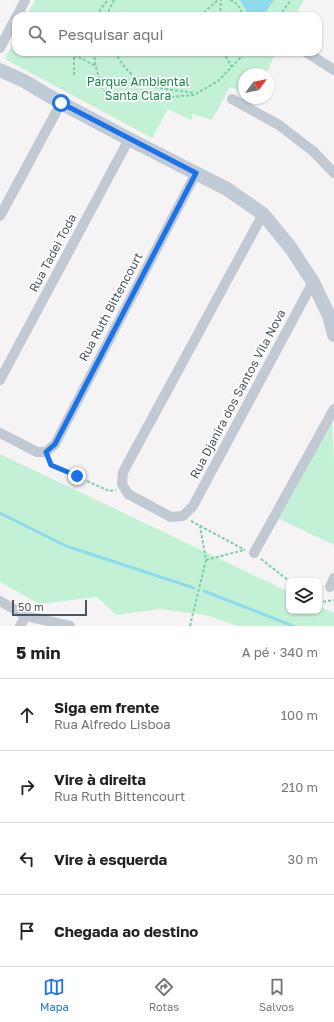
<!DOCTYPE html>
<html lang="pt">
<meta charset="utf-8">
<style>
:root{--surface:#fff;--page:#f6f6f6;--text:#222;--muted:#767676;--line:#e0e0e0;--accent:#1a73e8}
body{margin:0;font-family:"Golos Text",sans-serif;background:var(--page);color:var(--text)}
.controls{position:absolute;right:12px;bottom:12px;display:grid;overflow:hidden;border-radius:8px;box-shadow:0 1px 3px #0004}
.controls button{width:36px;height:36px;display:grid;place-items:center;padding:0;border:0;border-bottom:1px solid var(--line);background:var(--surface);color:var(--text);font:20px sans-serif}
.compass{position:absolute;left:238px;top:68px;width:36px;height:36px;border-radius:50%;background:var(--surface);box-shadow:0 1px 3px #0004;rotate:58deg}
.scale{position:absolute;left:12px;bottom:10px;width:75px;box-sizing:border-box;padding-left:4px;border:2px solid #4a5661;border-top:0;font-size:11px;line-height:14px;white-space:nowrap;color:#4a5661;-webkit-text-stroke:3px #fff;paint-order:stroke}
.stop{position:absolute;width:12px;height:12px;margin:-9px;border:3px solid #1a73e8;border-radius:50%;background:#fff}
.stop.end{background:#1a73e8;border-color:#fff;box-shadow:0 1px 4px #0008}
.list{margin:0;padding:0;list-style:none}
h2{display:flex;justify-content:space-between;align-items:center;height:52px;margin:0;padding:0 16px;font-size:17px}
h2 small{font-size:13px;font-weight:400;color:var(--muted)}
.list li{display:grid;grid-template-columns:26px 1fr auto;gap:12px;align-items:center;box-sizing:border-box;height:72px;padding:0 16px;border-top:1px solid var(--line)}
.list b{display:block;font-size:15px;white-space:nowrap}
.list p{margin:0;font-size:13px;white-space:nowrap;color:var(--muted)}
.list em{font-size:13px;font-style:normal;color:var(--muted)}
.icon{flex:none;width:22px;height:22px;fill:none;stroke:currentColor;stroke-width:2;stroke-linecap:round;stroke-linejoin:round}
.map{position:relative;flex:none;width:334px;height:626px;overflow:hidden}
.search{position:absolute;background:var(--surface);box-shadow:0 1px 3px #0004;left:12px;right:12px;top:12px;height:44px;display:flex;align-items:center;gap:10px;box-sizing:border-box;padding:0 14px;border-radius:12px;color:var(--muted);font-size:15px}
.sheet{height:340px;background:var(--surface)}
nav{display:flex;justify-content:space-around;align-items:center;box-sizing:border-box;height:56px;border-top:1px solid var(--line);background:var(--surface);font-size:11px;color:var(--muted)}
nav a{display:grid;justify-items:center;gap:2px}
nav .on{color:var(--accent)}
.map>svg:first-child{display:block}
.green{fill:#c3f1d5}
.water{fill:#90daee}
.lines{fill:none;stroke-linecap:round;stroke-linejoin:round}
.stream{stroke:#90daee;stroke-width:3}
.path{stroke:#7ad0a6;stroke-width:2;stroke-dasharray:3 2;stroke-linecap:butt}
.street{stroke:#c1cad2;stroke-width:10}
.secondary{stroke:#c1cbd6;stroke-width:14}
.route{stroke:#1a73e8;stroke-width:5}
.labels{text-anchor:middle;stroke-width:3.5;stroke-linejoin:round;paint-order:stroke}
.park-label{font-size:12px;fill:#17864f;stroke:#fff}
.street-label{font-size:12px;fill:#4a5661;stroke:#fff}
</style>
<div class="map">
<svg width="334" height="626" viewBox="0 0 334 626">
<rect width="100%" height="100%" fill="#f5f3f3"/>
<g class="green">
<path d="M35,0h269l-9,16h-268z"/>
<path d="M16,38v14h260l-10,22h-22v18l-14,-5 -18,33 -19,-6 -2,6 -23,-11 -16,29 -147,-79z"/>
<path d="M332,422l2,42v81l-55,-26z"/>
<path d="M0,454l289,138v19h30v-5l15,7v13h-96l-32,-11 -46,-6 -44,6 -19,-18 -58,7 -39,-22z"/>
</g>
<path class="water" d="M240,0h34l-11,16h-18l1,-6z"/>
<g class="lines">
<g class="stream">
<path d="M0,513l66,33 128,42"/>
<path d="M204,591l89,35"/>
</g>
<g class="path">
<path d="M230,0c8,3 11,8 12,16"/>
<path d="M97,16l3,-6 8,-10"/>
<path d="M106,16l8,-16"/>
<path d="M200,16l18,-16"/>
<path d="M220,16l1,-16"/>
<path d="M279,16l12,-16"/>
<path d="M94,52l1,11 6,23 6,8 8,4h44l35,-3 24,-14 28,-29"/>
<path d="M115,52c21,38 42,35 80,41"/>
<path d="M223,52l9,15"/>
<path d="M74,75v-20l22,11"/>
<path d="M49,460l2,5 58,26 7,-1"/>
<path d="M191,521l54,29"/>
<path d="M261,559l28,22"/>
<path d="M206,560l38,-10"/>
<path d="M319,600l2,2 13,-2"/>
<path d="M190,626l16,-66 -6,-34"/>
</g>
<g class="street">
<path d="M17,16l8,-16"/>
<path d="M0,48l16,-31"/>
<path d="M306,52l28,18"/>
<path d="M232,99l47,26 35,27 20,21"/>
<path d="M263,214l-140,258 -1,12 6,10 43,23 12,-1 10,-10 120,-224"/>
<path d="M0,216l61,-113"/>
<path d="M0,380l129,-241"/>
<path d="M0,433l37,19h9l9,-8 141,-271"/>
<path d="M254,553l80,-144"/>
<path d="M330,587l4,-9"/>
<path d="M0,601l26,15 44,10"/>
<path d="M20,626l6,-10"/>
</g>
<path class="secondary" d="M0,70l24,11 37,22 68,36 98,50 36,25 27,33 23,35 16,34 5,19"/>
</g>
<g class="lines">
<path class="route" d="M61,103l135,70 -141,271 -9,8 5,13 26,11"/>
</g>
<g class="labels">
<g class="park-label">
<text x="138" y="86">Parque Ambiental<tspan x="138" dy="14">Santa Clara</tspan></text>
</g>
<g class="street-label">
<text transform="translate(53 253) rotate(-62)" y="4">Rua Tadei Toda</text>
<text transform="translate(111 307) rotate(-62)" y="4">Rua Ruth Bittencourt</text>
<text transform="translate(238 394) rotate(-62)" y="4">Rua Djanira dos Santos Vila Nova</text>
</g>
</g>
</svg>
<div class="controls">
<button><svg class="icon" aria-label="layers" viewBox="0 0 24 24"><path d="M12 4l9 5-9 5-9-5zM3 14l9 5 9-5"/></svg></button>
</div>
<svg class="compass" viewBox="-18 -18 36 36"><path d="M0-13l5 13h-10z" fill="#e53935"/><path d="M0 13l5-13h-10z" fill="#767676"/></svg>
<div class="scale">50 m</div>
<div class="stop" style="left:61px;top:103px"></div>
<div class="stop end" style="left:77px;top:476px"></div>
<div class="search"><svg class="icon" aria-label="search" viewBox="0 0 24 24"><circle cx="10" cy="10" r="6"/><path d="M15 15l6 6"/></svg>Pesquisar aqui</div>
</div>
<section class="sheet">
<h2>5 min<small>A pé · 340 m</small></h2>
<ul class="list">
<li><svg class="icon" aria-label="ahead" viewBox="0 0 24 24"><path d="M12 20V5M6 11l6-6 6 6"/></svg><div><b>Siga em frente</b><p>Rua Alfredo Lisboa</p></div><em>100 m</em></li>
<li><svg class="icon" aria-label="right" viewBox="0 0 24 24"><path d="M7 20v-9h11M14 6l5 5-5 5"/></svg><div><b>Vire à direita</b><p>Rua Ruth Bittencourt</p></div><em>210 m</em></li>
<li><svg class="icon" aria-label="left" viewBox="0 0 24 24"><path d="M17 20v-9H6M10 6l-5 5 5 5"/></svg><div><b>Vire à esquerda</b></div><em>30 m</em></li>
<li><svg class="icon" aria-label="arrive" viewBox="0 0 24 24"><path d="M6 21V4h12l-3 4 3 4H6"/></svg><div><b>Chegada ao destino</b></div></li>
</ul>
</section>
<nav>
<a class="on"><svg class="icon" aria-label="map" viewBox="0 0 24 24"><path d="M3 6l6-2 6 2 6-2v14l-6 2-6-2-6 2zM9 4v14M15 6v14"/></svg>Mapa</a>
<a><svg class="icon" aria-label="directions" viewBox="0 0 24 24"><path d="M12 3l9 9-9 9-9-9zM9 14v-3h6M13 9l2 2-2 2"/></svg>Rotas</a>
<a><svg class="icon" aria-label="saved" viewBox="0 0 24 24"><path d="M7 4h10v16l-5-4-5 4z"/></svg>Salvos</a>
</nav>
